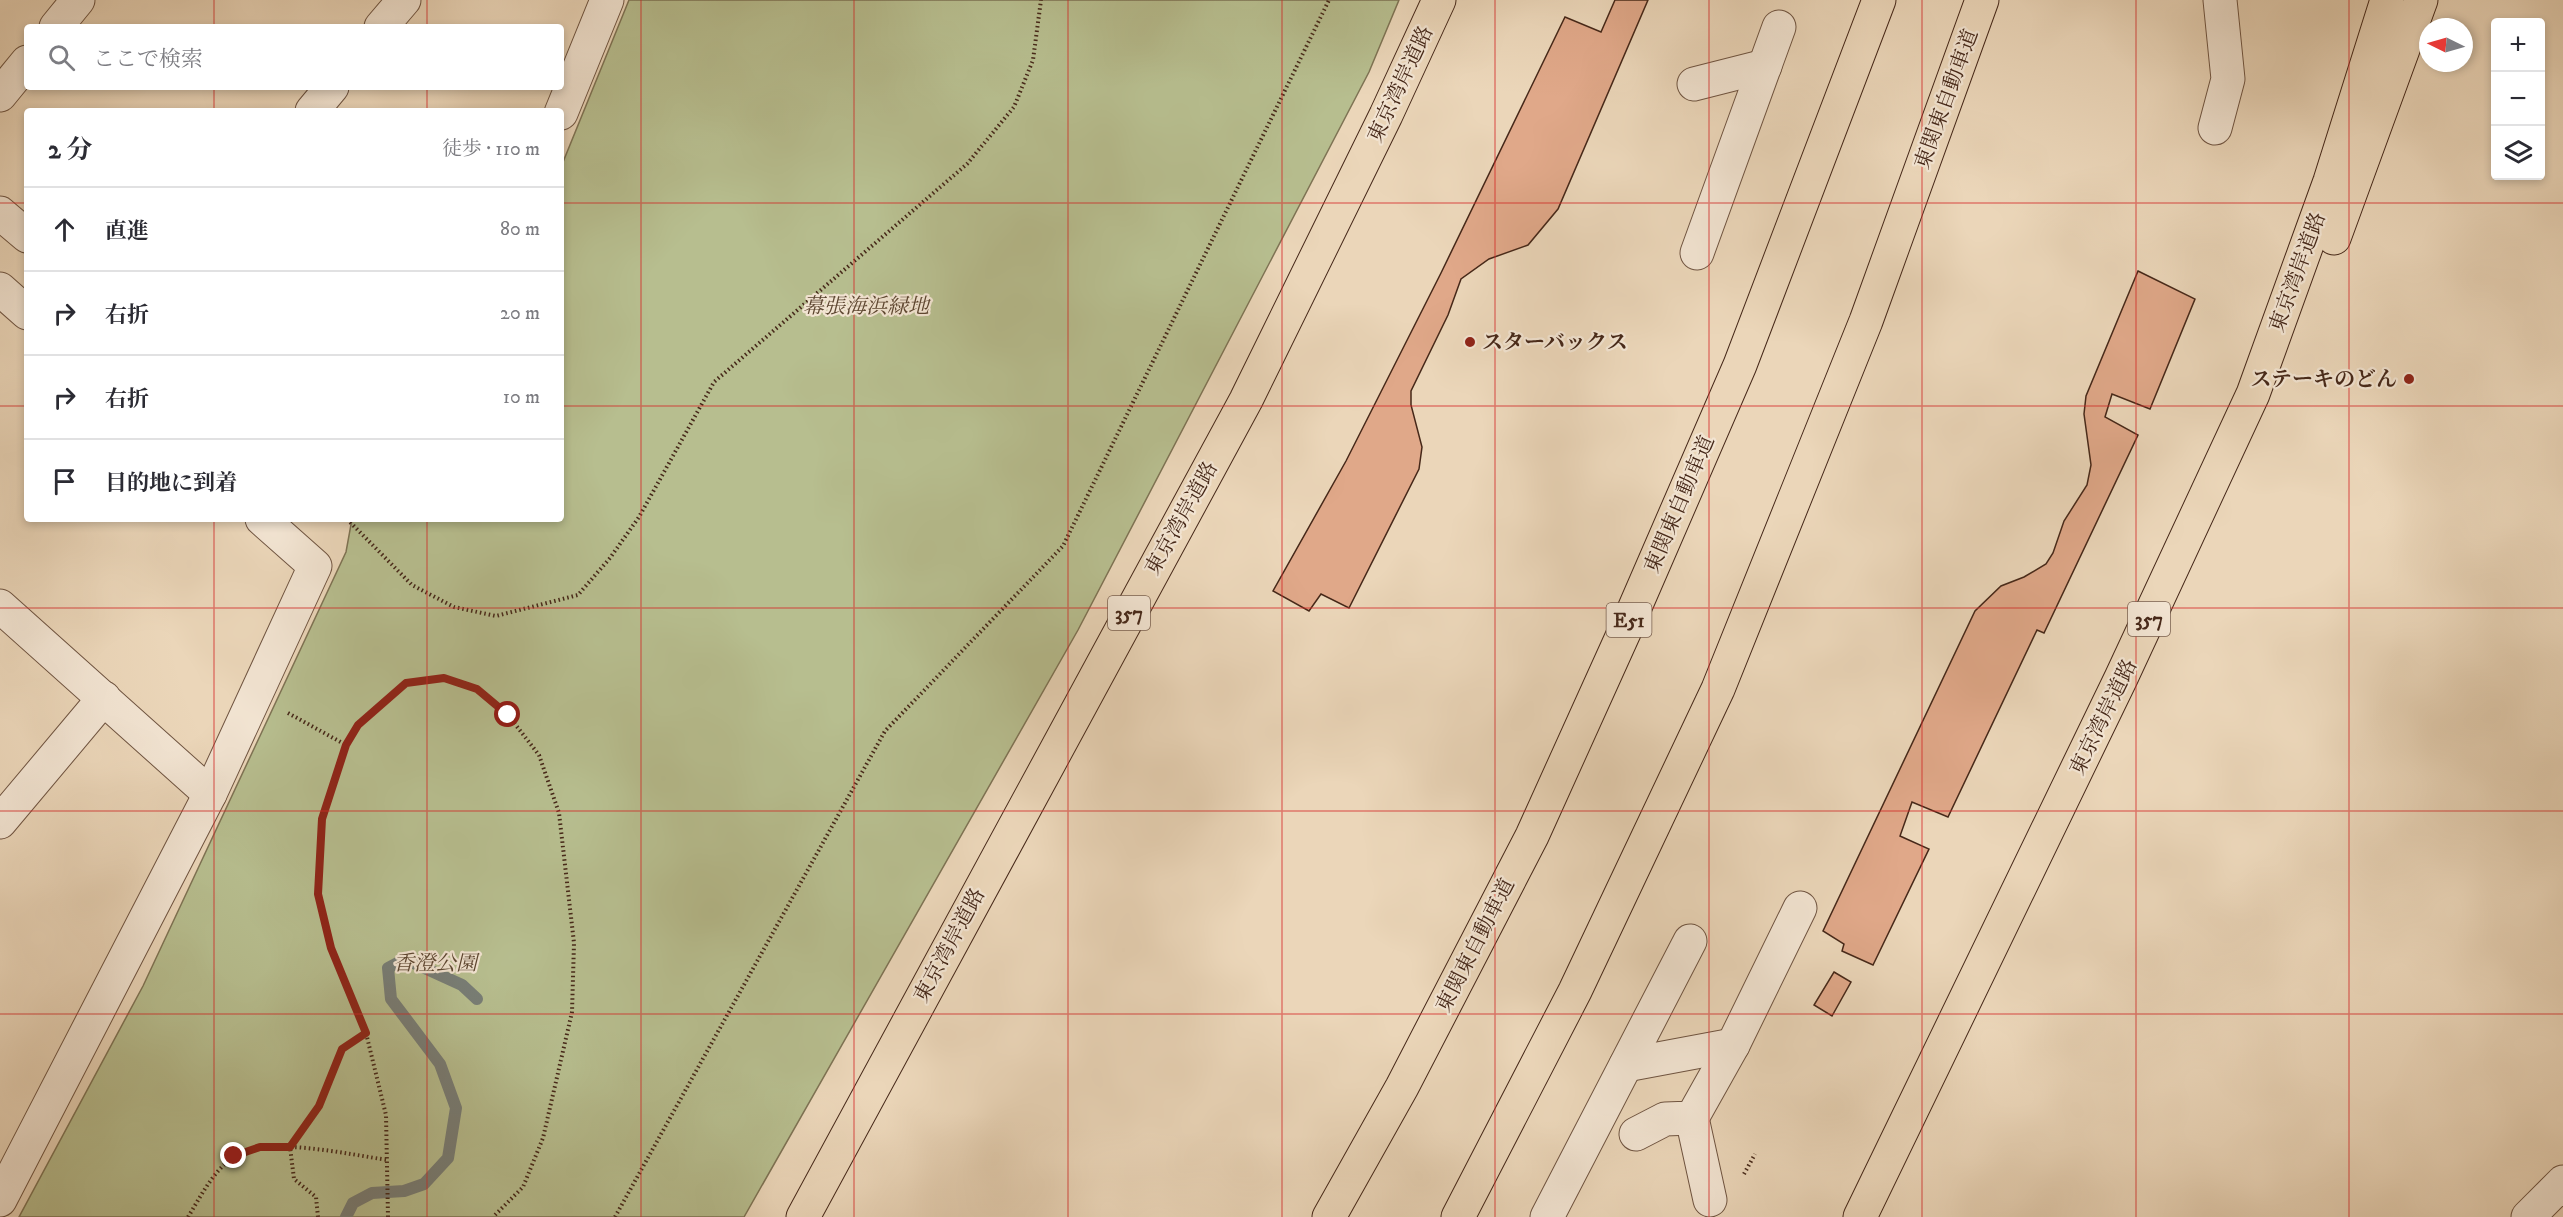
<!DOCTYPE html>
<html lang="ja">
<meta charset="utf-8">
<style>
:root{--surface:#fff;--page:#f7f7f7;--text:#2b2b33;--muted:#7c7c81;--line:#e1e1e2}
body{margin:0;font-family:"IM FELL DW Pica","Noto Serif JP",serif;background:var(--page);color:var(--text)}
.controls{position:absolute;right:18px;top:18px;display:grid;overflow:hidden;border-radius:6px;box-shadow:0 3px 9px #0003}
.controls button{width:54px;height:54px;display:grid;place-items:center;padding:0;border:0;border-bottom:2px solid var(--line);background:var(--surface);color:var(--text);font:30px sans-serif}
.compass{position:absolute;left:2419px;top:18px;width:54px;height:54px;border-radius:50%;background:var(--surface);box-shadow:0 3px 9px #0003;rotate:275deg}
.stop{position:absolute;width:18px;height:18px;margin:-14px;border:4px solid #8f2418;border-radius:50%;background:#fff}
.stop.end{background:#8f2418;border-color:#fff;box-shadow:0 2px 6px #0008}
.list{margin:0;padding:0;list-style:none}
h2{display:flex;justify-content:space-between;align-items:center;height:78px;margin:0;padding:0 24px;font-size:26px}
h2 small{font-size:20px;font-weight:400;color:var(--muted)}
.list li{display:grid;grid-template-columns:39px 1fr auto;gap:18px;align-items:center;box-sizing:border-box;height:84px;padding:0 24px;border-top:2px solid var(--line)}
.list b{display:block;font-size:22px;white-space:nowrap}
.list em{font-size:20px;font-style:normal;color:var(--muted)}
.icon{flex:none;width:33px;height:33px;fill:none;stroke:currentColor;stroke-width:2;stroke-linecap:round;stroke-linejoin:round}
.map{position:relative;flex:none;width:2563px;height:1217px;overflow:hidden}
.search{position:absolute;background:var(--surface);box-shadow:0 3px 9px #0003;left:24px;top:24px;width:540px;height:66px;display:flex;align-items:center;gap:15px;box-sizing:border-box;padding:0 21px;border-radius:6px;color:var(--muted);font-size:22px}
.panel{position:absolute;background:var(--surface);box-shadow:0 3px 9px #0003;left:24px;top:108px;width:540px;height:414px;border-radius:6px}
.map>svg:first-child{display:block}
.green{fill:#b7be8f;stroke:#7e7354;stroke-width:1.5}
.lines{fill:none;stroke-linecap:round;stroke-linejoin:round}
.stream{stroke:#787e77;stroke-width:12}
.building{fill:#e0a889;stroke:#462819;stroke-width:1.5}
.minor-casing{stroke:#6f5441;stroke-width:35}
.highway-casing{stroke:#462819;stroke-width:35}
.path{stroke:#462819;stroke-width:4;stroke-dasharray:1.5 3;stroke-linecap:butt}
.minor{stroke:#f2e4d2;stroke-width:33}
.highway{stroke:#ebd6b9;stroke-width:33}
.route{stroke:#8f2418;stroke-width:8}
.grid{fill:none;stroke:#d62828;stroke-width:1.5;stroke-opacity:0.55}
.poi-dot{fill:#8f2418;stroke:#f2e4d2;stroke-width:2}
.labels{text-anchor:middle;stroke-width:4.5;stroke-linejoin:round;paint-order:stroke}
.shield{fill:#f2e4d2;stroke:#7a6050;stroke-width:1.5}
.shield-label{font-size:20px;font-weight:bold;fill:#462819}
.street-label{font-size:21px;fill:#462819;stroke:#f2e4d2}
.park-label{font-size:21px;font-style:italic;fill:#5d4631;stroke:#f2e4d2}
.poi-label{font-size:21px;font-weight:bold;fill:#462819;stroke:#f2e4d2;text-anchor:start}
</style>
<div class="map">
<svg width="2563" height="1217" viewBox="0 0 2563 1217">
<rect width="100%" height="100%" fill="#ebd6b9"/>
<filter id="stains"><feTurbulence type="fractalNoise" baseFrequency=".00333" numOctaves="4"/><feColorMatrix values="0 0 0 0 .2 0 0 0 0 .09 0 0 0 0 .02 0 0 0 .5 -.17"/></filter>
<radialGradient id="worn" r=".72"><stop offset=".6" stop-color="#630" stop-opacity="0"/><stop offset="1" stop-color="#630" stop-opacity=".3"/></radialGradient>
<path class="green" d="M629,0h770l-30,72 -291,558 -334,587h-725l124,-231 203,-434 6,-33h209v-352z"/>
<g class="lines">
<path class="stream" d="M346,1217l7,-14 19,-10 32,-2 20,-7 24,-26 8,-50 -16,-44 -49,-65 -3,-31 17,-9 57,26 15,14"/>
</g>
<g class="building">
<path d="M1615,0h33l-90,209 -30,36 -39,14 -28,20 -13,36 -37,76v14l11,42 -3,22 -70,139 -28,-14 -12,17 -36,-20 73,-130 95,-188 124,-256 36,15z"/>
<path d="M2138,271l57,28 -45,110 -38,-15 -7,23 33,18 -94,198 -7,-3 -89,187 -36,-15 -12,34 29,13 -56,116 -31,-14 2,-7 -21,-13 152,-320 26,-25 23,-9 22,-13 7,-11 11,-32 23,-36 4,-20 -7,-51 2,-18z"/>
<path d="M1834,972l17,10 -19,34 -18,-11z"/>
</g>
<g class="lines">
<g class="minor-casing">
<g id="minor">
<path d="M56,27l22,-27"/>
<path d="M381,27l23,-27"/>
<path d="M1694,84l71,-18"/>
<path d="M0,95l27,-33"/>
<path d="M312,111l20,-24"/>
<path d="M561,113l46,-113"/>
<path d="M2215,128l13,-49 -8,-79"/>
<path d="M0,213l27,23"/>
<path d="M1697,253l82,-226"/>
<path d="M0,289l27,24"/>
<path d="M0,606l210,188"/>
<path d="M0,822l104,-124"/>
<path d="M1626,1065l107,-20"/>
<path d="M1692,1118l18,82"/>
<path d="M1636,1134l29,-15 27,-1 41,-73 67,-137"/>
<path d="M0,1200l210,-406 105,-228 -53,-47"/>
<path d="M1547,1217l143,-276"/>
<path d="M2528,1217l35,-35"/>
</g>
</g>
<g class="highway-casing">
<g id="highway">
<path d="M2334,238l87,-238"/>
<path d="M803,1217l443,-817 140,-285 53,-115"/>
<path d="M1329,1217l73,-130 130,-251 94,-208 114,-263 139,-365"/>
<path d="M1458,1217l117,-226 143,-302 148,-368 116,-321"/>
<path d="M1860,1217l261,-539 132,-284 77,-213 57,-181"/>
</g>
</g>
<g class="path">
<path d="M347,519l65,66 42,22 42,9 82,-21 32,-37 29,-41 75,-135 253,-218 47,-57 19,-47 8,-60"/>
<path d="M288,713l58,32"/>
<path d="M1744,1174l11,-20"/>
<path d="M188,1217c13,-21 24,-44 44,-59 30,-24 119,-3 156,2"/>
<path d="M318,1217l-2,-20 -22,-18 -4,-32 29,-41 23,-57 24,-16"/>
<path d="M388,1217l-2,-102 -20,-82 -35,-85 -13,-54 4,-75 24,-74 12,-20 48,-42 38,-5 33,11 31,26 31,40 20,58 15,130 -2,69 -29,126 -20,49 -30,30"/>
<path d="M615,1217l270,-486 178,-185 266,-546"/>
</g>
<use href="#minor" class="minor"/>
<use href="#highway" class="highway"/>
</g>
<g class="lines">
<path class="route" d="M234,1156l26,-9h30l29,-41 23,-57 24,-16 -35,-85 -13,-54 4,-75 24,-74 12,-20 48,-42 38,-5 33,11 31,26"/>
</g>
<path class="grid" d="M214,0v27M427,0v27M641,0v1217M854,0v1217M1068,0v1217M1282,0v1217M1495,0v1217M1709,0v1217M1922,0v1217M2136,0v1217M2349,0v1217M214,87v24M427,87v24M0,203h27M561,203h2002M0,406h27M561,406h2002M214,519v698M427,519v698M0,608h2563M0,811h2563M0,1014h2563"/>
<g class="poi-dot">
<circle cx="1470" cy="342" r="6"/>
<circle cx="2409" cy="379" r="6"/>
</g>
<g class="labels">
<g class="shield">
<rect x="1108" y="596" width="42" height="34" rx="4.5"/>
<rect x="2128" y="602" width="42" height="34" rx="4.5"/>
<rect x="1606.5" y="603" width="45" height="34" rx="4.5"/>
</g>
<g class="shield-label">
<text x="1129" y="620">357</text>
<text x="2149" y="626">357</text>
<text x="1629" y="627">E51</text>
</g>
<g class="street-label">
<text transform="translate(1400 84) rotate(-65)" y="7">東京湾岸道路</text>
<text transform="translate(1946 99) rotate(-70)" y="7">東関東自動車道</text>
<text transform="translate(2297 272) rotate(-70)" y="7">東京湾岸道路</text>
<text transform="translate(1679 504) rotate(-67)" y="7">東関東自動車道</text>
<text transform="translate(1181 518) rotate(-61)" y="7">東京湾岸道路</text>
<text transform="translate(2103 717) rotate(-64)" y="7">東京湾岸道路</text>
<text transform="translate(949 945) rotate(-62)" y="7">東京湾岸道路</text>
<text transform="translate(1475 945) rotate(-63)" y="7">東関東自動車道</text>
</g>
<g class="park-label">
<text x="866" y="313">幕張海浜緑地</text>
<text x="435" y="970">香澄公園</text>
</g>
<g class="poi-label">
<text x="1482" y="349">スターバックス</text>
<text x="2397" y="386" text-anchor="end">ステーキのどん</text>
</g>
</g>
<rect width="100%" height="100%" filter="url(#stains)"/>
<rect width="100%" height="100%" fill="url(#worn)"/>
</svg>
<div class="controls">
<button>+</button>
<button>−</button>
<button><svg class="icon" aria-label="layers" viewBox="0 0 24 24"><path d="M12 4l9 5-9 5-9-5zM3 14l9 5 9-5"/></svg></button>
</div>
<svg class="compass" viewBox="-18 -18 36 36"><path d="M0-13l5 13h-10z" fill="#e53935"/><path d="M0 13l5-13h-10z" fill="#7c7c81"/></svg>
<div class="stop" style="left:508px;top:715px"></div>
<div class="stop end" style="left:234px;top:1156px"></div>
<div class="search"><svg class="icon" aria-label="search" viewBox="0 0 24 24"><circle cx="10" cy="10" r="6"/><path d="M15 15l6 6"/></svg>ここで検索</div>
<section class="panel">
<h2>2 分<small>徒歩 · 110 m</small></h2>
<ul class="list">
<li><svg class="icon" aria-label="ahead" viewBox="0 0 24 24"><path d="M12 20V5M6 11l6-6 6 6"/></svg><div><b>直進</b></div><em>80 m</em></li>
<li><svg class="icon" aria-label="right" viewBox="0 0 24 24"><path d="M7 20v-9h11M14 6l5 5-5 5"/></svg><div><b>右折</b></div><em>20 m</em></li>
<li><svg class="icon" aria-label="right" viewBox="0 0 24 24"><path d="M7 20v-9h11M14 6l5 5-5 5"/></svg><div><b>右折</b></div><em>10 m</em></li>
<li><svg class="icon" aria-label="arrive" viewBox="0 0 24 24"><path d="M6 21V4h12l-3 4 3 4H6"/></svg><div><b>目的地に到着</b></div></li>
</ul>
</section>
</div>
